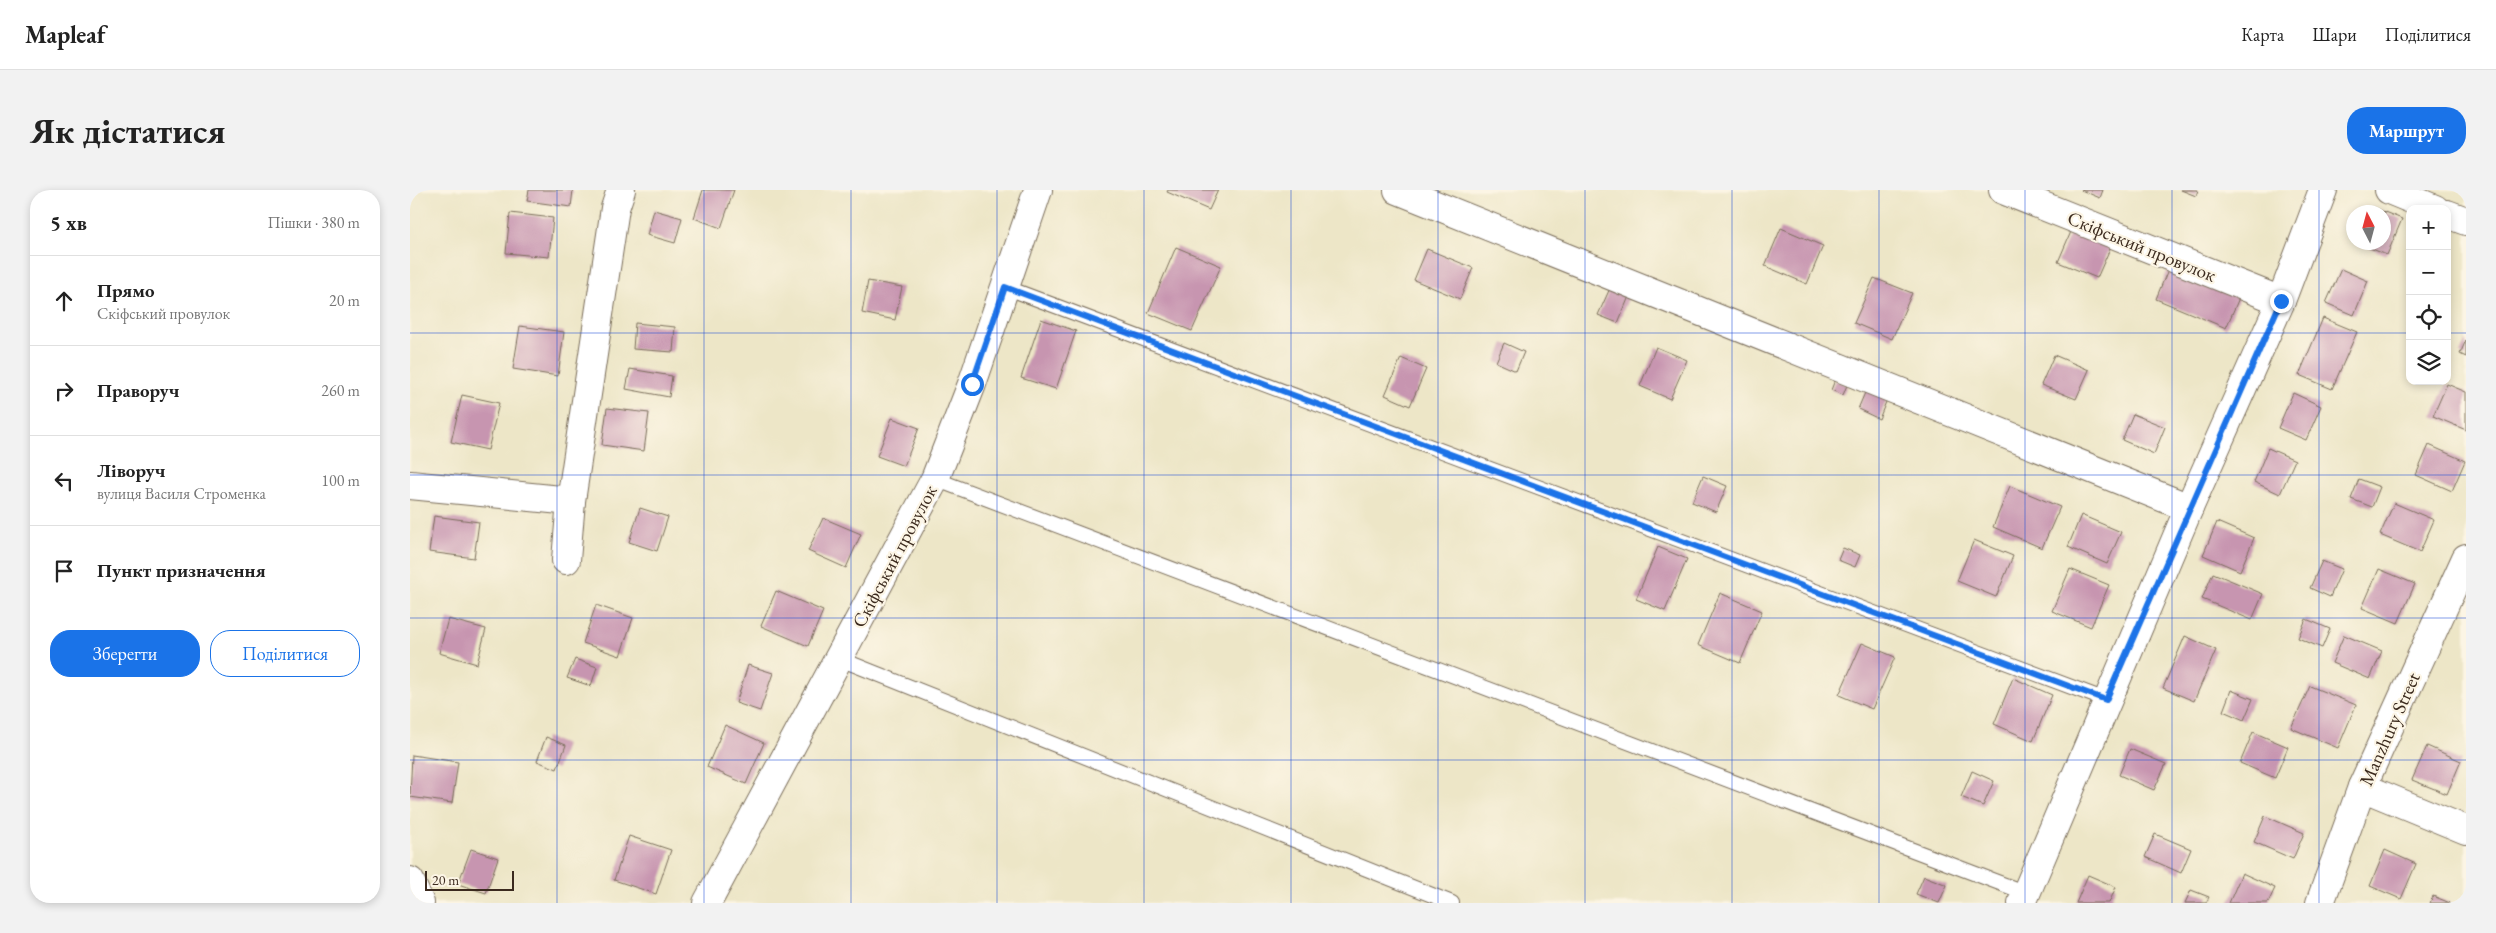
<!DOCTYPE html>
<html lang="uk">
<meta charset="utf-8">
<style>
:root{--surface:#fff;--page:#f2f2f2;--text:#222;--muted:#767676;--line:#e0e0e0;--accent:#1a73e8}
body{margin:0;font-family:"EB Garamond",serif;background:var(--page);color:var(--text)}
.controls{position:absolute;right:15px;top:15px;display:grid;overflow:hidden;border-radius:10px;box-shadow:0 2px 8px #0003}
.controls button{width:45px;height:45px;display:grid;place-items:center;padding:0;border:0;border-bottom:1px solid var(--line);background:var(--surface);color:var(--text);font:25px sans-serif}
.compass{position:absolute;left:1936px;top:15px;width:45px;height:45px;border-radius:50%;background:var(--surface);box-shadow:0 2px 8px #0003;rotate:354deg}
.scale{position:absolute;left:15px;bottom:12px;width:89px;box-sizing:border-box;padding-left:5px;border:2px solid #3b2a1e;border-top:0;font-size:14px;line-height:18px;white-space:nowrap;color:#3b2a1e;-webkit-text-stroke:4px #fcf5e5;paint-order:stroke}
.stop{position:absolute;width:15px;height:15px;margin:-11px;border:4px solid #1a73e8;border-radius:50%;background:#fff}
.stop.end{background:#1a73e8;border-color:#fff;box-shadow:0 1px 5px #0008}
.list{margin:0;padding:0;list-style:none}
h2{display:flex;justify-content:space-between;align-items:center;height:65px;margin:0;padding:0 20px;font-size:21px}
h2 small{font-size:16px;font-weight:400;color:var(--muted)}
.list li{display:grid;grid-template-columns:32px 1fr auto;gap:15px;align-items:center;box-sizing:border-box;height:90px;padding:0 20px;border-top:1px solid var(--line)}
.list b{display:block;font-size:19px;white-space:nowrap}
.list p{margin:0;font-size:16px;white-space:nowrap;color:var(--muted)}
.list em{font-size:16px;font-style:normal;color:var(--muted)}
.actions{display:flex;gap:10px;padding:15px 20px}
.actions a{flex:1;padding:11px 0;border:1px solid var(--accent);border-radius:20px;text-align:center;font-size:18px;color:var(--accent)}
.actions .main{background:var(--accent);color:#fff}
.icon{flex:none;width:28px;height:28px;fill:none;stroke:currentColor;stroke-width:2;stroke-linecap:round;stroke-linejoin:round}
.map{position:relative;flex:none;width:2056px;height:713px;overflow:hidden;border-radius:20px}
header{display:flex;align-items:center;gap:30px;box-sizing:border-box;height:70px;padding:0 25px;background:var(--surface);border-bottom:1px solid var(--line)}
header strong{font-size:24px}
nav{display:flex;gap:28px;margin-inline-start:auto;font-size:18px}
.intro{display:flex;align-items:center;justify-content:space-between;box-sizing:border-box;height:120px;padding:0 30px}
h1{margin:0;font-size:35px}
.button{padding:12px 22px;border-radius:20px;background:var(--accent);color:#fff;font-size:18px;font-weight:700}
main{display:flex;gap:30px;padding:0 30px}
aside{flex:1;background:var(--surface);border-radius:20px;box-shadow:0 2px 8px #0003}
.map>svg:first-child{display:block}
.building{fill:#c795b0}
.lines{fill:none;stroke-linecap:round;stroke-linejoin:round}
.lane-casing{stroke:#796c59;stroke-width:16}
.street-casing{stroke:#796c59;stroke-width:30}
.lane{stroke:#fff;stroke-width:14}
.street{stroke:#fff;stroke-width:28}
.route{stroke:#1a73e8;stroke-width:6}
.grid{fill:none;stroke:#1d4ed8;stroke-width:1;stroke-opacity:0.55}
.labels{text-anchor:middle;stroke-width:4.5;stroke-linejoin:round;paint-order:stroke}
.street-label{font-size:19px;fill:#3b2a1e;stroke:#fcf5e5}
</style>
<header>
<strong>Mapleaf</strong>
<nav><a>Карта</a><a>Шари</a><a>Поділитися</a></nav>
</header>
<div class="intro"><h1>Як дістатися</h1><a class="button">Маршрут</a></div>
<main>
<aside>
<h2>5 хв<small>Пішки · 380 m</small></h2>
<ul class="list">
<li><svg class="icon" aria-label="ahead" viewBox="0 0 24 24"><path d="M12 20V5M6 11l6-6 6 6"/></svg><div><b>Прямо</b><p>Скіфський провулок</p></div><em>20 m</em></li>
<li><svg class="icon" aria-label="right" viewBox="0 0 24 24"><path d="M7 20v-9h11M14 6l5 5-5 5"/></svg><div><b>Праворуч</b></div><em>260 m</em></li>
<li><svg class="icon" aria-label="left" viewBox="0 0 24 24"><path d="M17 20v-9H6M10 6l-5 5 5 5"/></svg><div><b>Ліворуч</b><p>вулиця Василя Строменка</p></div><em>100 m</em></li>
<li><svg class="icon" aria-label="arrive" viewBox="0 0 24 24"><path d="M6 21V4h12l-3 4 3 4H6"/></svg><div><b>Пункт призначення</b></div></li>
</ul>
<div class="actions"><a class="main">Зберегти</a><a>Поділитися</a></div>
</aside>
<div class="map">
<svg width="2056" height="713" viewBox="0 0 2056 713">
<rect width="100%" height="100%" fill="#fcf5e5"/>
<filter id="ink" filterUnits="userSpaceOnUse"><feTurbulence type="fractalNoise" baseFrequency=".02" numOctaves="2"/><feDisplacementMap in="SourceGraphic" scale="10" xChannelSelector="R" yChannelSelector="G"/><feConvolveMatrix kernelMatrix="1 2 1 2 8 2 1 2 1" color-interpolation-filters="sRGB"/></filter>
<filter id="wash" filterUnits="userSpaceOnUse"><feTurbulence type="fractalNoise" baseFrequency=".0096" numOctaves="4" result="noise"/><feDisplacementMap in="SourceGraphic" scale="20" xChannelSelector="R" yChannelSelector="G"/><feGaussianBlur stdDeviation="1.12" result="paint"/><feColorMatrix in="noise" values="0 0 0 0 0 0 0 0 0 0 0 0 0 0 0 0 0 1.4 0 .05"/><feComposite in="paint" operator="in"/></filter>
<g filter="url(#wash)">
<rect width="100%" height="100%" fill="#ede6c7"/>
<g id="blocks">
<g class="building">
<path d="M119,0h44l-2,17 -44,-6z"/>
<path d="M293,0h31l-13,38 -27,-10z"/>
<path d="M758,0h50l-9,20 -42,-18z"/>
<path d="M1671,0h22l-3,8z"/>
<path d="M1771,0h17l-2,6z"/>
<path d="M1962,17l30,12 -15,36 -30,-12 27,-1v-30h-14z"/>
<path d="M244,20l28,8 -7,25 -28,-8z"/>
<path d="M100,23l43,5 -4,39 -43,-4z"/>
<path d="M1663,37l39,17 -15,34 -39,-16z"/>
<path d="M1371,38l42,18 -16,38 -42,-18z"/>
<path d="M766,57l45,19 -29,65 -44,-18z"/>
<path d="M1017,59l46,19 -13,31 -46,-19z"/>
<path d="M1761,72l71,29 -16,37 -70,-29z"/>
<path d="M1931,79l27,12 -14,34 -28,-12z"/>
<path d="M1464,88l38,15 -20,46 -38,-16z"/>
<path d="M458,91l34,6 -7,33 -33,-7z"/>
<path d="M1201,96l19,8 -12,29 -20,-8z"/>
<path d="M1913,128l34,14 -25,57 -33,-14z"/>
<path d="M631,129l35,12 -20,58 -35,-11z"/>
<path d="M225,133l40,4 -2,25 -40,-3z"/>
<path d="M110,136l44,6 -6,44 -45,-7z"/>
<path d="M2056,150v17l-6,-3z"/>
<path d="M1094,153l20,9 -8,19 -20,-9z"/>
<path d="M1246,157l31,13 -17,39 -30,-13z"/>
<path d="M1644,165l35,15 -13,29 -35,-14z"/>
<path d="M991,168l25,11 -16,37 -25,-11z"/>
<path d="M220,179l42,7 -3,21 -43,-8z"/>
<path d="M1425,190l12,5 -4,10 -12,-5z"/>
<path d="M2037,194l19,8v38l-33,-14z"/>
<path d="M1457,198l21,9 -9,22 -21,-10z"/>
<path d="M1883,203l28,13 -15,34 -28,-12z"/>
<path d="M52,205l37,8 -11,47 -37,-8z"/>
<path d="M197,218l42,5 -5,38 -42,-6z"/>
<path d="M1723,224l32,13 -11,27 -32,-14z"/>
<path d="M482,228l27,10 -15,38 -27,-10z"/>
<path d="M2019,255l36,16 -13,30 -36,-16z"/>
<path d="M1858,258l27,12 -15,34 -26,-12z"/>
<path d="M1293,286l24,10 -11,26 -24,-10z"/>
<path d="M1949,289l21,8 -8,20 -21,-8z"/>
<path d="M1600,296l50,21 -18,41 -49,-21z"/>
<path d="M1984,313l40,17 -14,32 -40,-17z"/>
<path d="M230,318l28,9 -11,34 -28,-9z"/>
<path d="M1671,325l40,17 -14,32 -39,-17z"/>
<path d="M24,326l45,6 -5,36 -45,-6z"/>
<path d="M413,328l38,16 -15,34 -38,-17z"/>
<path d="M1807,332l37,16 -14,33 -37,-16z"/>
<path d="M1564,350l39,16 -17,41 -39,-16z"/>
<path d="M1248,357l29,12 -22,52 -29,-12z"/>
<path d="M1433,358l17,7 -5,12 -17,-7z"/>
<path d="M1912,371l20,8 -12,28 -20,-9z"/>
<path d="M1660,379l39,16 -18,42 -39,-16z"/>
<path d="M1969,379l36,15 -17,39 -36,-15z"/>
<path d="M1803,383l50,21 -11,26 -50,-21z"/>
<path d="M366,401l47,20 -15,35 -47,-20z"/>
<path d="M1310,403l42,18 -22,52 -42,-18z"/>
<path d="M186,415l37,13 -13,38 -37,-13z"/>
<path d="M38,429l38,10 -9,35 -38,-11z"/>
<path d="M1896,429l24,10 -8,19 -24,-10z"/>
<path d="M1934,445l38,16 -12,28 -38,-16z"/>
<path d="M1775,446l31,14 -22,51 -31,-13z"/>
<path d="M1452,453l33,14 -23,52 -33,-14z"/>
<path d="M165,469l22,8 -6,19 -24,-8z"/>
<path d="M338,475l25,8 -13,38 -24,-8z"/>
<path d="M1603,488l39,17 -19,46 -39,-17z"/>
<path d="M1900,496l46,19 -18,43 -47,-20z"/>
<path d="M1821,500l22,9 -9,21 -21,-9z"/>
<path d="M315,535l39,18 -18,41 -39,-17z"/>
<path d="M1843,542l35,15 -13,31 -35,-15z"/>
<path d="M136,547l20,8 -9,24 -20,-8z"/>
<path d="M2017,556l34,15 -14,33 -35,-14z"/>
<path d="M1720,559l36,15 -12,26 -35,-15z"/>
<path d="M2,565l46,7 -6,41 -42,-6z"/>
<path d="M1562,581l22,10 -11,25 -22,-9z"/>
<path d="M1855,626l39,17 -11,26 -39,-17z"/>
<path d="M1745,644l36,15 -10,24 -36,-16z"/>
<path d="M219,646l42,14 -15,44 -42,-14z"/>
<path d="M61,659l27,9 -12,35 -28,-9z"/>
<path d="M1975,660l31,14 -15,35 -31,-13z"/>
<path d="M1832,683l33,15 -7,15h-39z"/>
<path d="M1678,685l28,12 -7,16h-33z"/>
<path d="M1514,686l23,9 -8,18 -23,-9z"/>
<path d="M1781,700l18,7 -3,6h-21z"/>
<path d="M2023,706l17,7h-20z"/>
</g>
</g>
</g>
<g filter="url(#ink)">
<use href="#blocks" fill-opacity="0" stroke="#796c59" stroke-width="1"/>
<g class="lines">
<g class="lane-casing">
<g id="lane">
<path d="M595,97l1101,413"/>
<path d="M525,289l1091,414"/>
<path d="M430,469l612,244"/>
</g>
</g>
<g class="street-casing">
<g id="street">
<path d="M988,0l791,318"/>
<path d="M1593,0l278,111"/>
<path d="M1979,0l46,19"/>
<path d="M2037,24l19,7"/>
<path d="M0,295l161,16"/>
<path d="M156,370l5,-59 44,-293 6,-18"/>
<path d="M1952,597l104,43"/>
<path d="M0,691l10,22"/>
<path d="M297,713l228,-424 37,-95 66,-194"/>
<path d="M1612,713l167,-395 92,-207 42,-111"/>
<path d="M1910,713l42,-116 104,-229"/>
</g>
</g>
<use href="#lane" class="lane"/>
<use href="#street" class="street"/>
</g>
</g>
<g class="lines" filter="url(#ink)">
<path class="route" d="M562,194l33,-97 1101,413 175,-399"/>
</g>
<path class="grid" d="M147,0v713M294,0v713M441,0v713M587,0v713M734,0v713M881,0v713M1028,0v713M1175,0v713M1322,0v713M1469,0v713M1615,0v713M1762,0v713M1909,0v713M0,143h2000M2037,143h19M0,285h2056M0,428h2056M0,570h2056"/>
<g class="labels">
<g class="street-label">
<text transform="translate(1732 56) rotate(22)" y="7">Скіфський провулок</text>
<text transform="translate(484 366) rotate(-62)" y="7">Скіфський провулок</text>
<text transform="translate(1979 539) rotate(-66)" y="7">Manzhury Street</text>
</g>
</g>
</svg>
<div class="controls">
<button>+</button>
<button>−</button>
<button><svg class="icon" aria-label="locate" viewBox="0 0 24 24"><circle cx="12" cy="12" r="6"/><path d="M12 2v4M12 18v4M2 12h4M18 12h4"/></svg></button>
<button><svg class="icon" aria-label="layers" viewBox="0 0 24 24"><path d="M12 4l9 5-9 5-9-5zM3 14l9 5 9-5"/></svg></button>
</div>
<svg class="compass" viewBox="-18 -18 36 36"><path d="M0-13l5 13h-10z" fill="#e53935"/><path d="M0 13l5-13h-10z" fill="#767676"/></svg>
<div class="scale">20 m</div>
<div class="stop" style="left:562px;top:194px"></div>
<div class="stop end" style="left:1871px;top:111px"></div>
</div>
</main>
